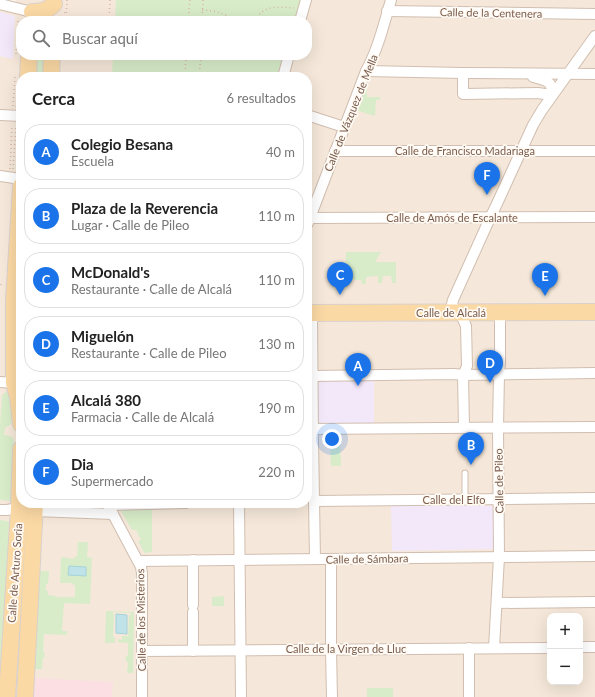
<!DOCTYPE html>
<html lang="es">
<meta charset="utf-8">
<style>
:root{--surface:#fff;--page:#f6f6f6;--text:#222;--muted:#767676;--line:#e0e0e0;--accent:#1a73e8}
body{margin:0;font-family:Lato,sans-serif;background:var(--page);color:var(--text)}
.controls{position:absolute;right:12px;bottom:12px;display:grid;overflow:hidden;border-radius:8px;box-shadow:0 4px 16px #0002}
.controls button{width:36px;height:36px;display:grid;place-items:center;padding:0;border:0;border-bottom:1px solid var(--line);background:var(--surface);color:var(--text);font:20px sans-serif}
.you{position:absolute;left:332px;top:439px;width:14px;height:14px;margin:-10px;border:3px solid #fff;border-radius:50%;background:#1a73e8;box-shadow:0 0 0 6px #1a73e833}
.badge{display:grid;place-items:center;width:26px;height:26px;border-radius:50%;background:var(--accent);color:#fff;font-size:13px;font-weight:700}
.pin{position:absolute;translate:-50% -33px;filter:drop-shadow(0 1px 2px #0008)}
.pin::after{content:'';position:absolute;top:21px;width:14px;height:12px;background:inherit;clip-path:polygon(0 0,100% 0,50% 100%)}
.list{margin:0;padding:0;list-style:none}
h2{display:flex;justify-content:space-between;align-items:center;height:52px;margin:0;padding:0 16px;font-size:17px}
h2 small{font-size:13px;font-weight:400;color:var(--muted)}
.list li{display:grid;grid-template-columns:26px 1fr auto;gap:12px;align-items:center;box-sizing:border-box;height:56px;margin:0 8px 8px;padding:0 8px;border:1px solid var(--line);border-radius:16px}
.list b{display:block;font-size:15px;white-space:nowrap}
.list p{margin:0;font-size:13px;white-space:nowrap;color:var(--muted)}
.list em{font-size:13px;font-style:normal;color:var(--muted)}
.icon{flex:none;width:22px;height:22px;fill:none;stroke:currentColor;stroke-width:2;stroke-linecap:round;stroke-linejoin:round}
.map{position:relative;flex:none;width:595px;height:697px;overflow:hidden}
.search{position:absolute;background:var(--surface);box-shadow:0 4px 16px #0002;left:16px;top:16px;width:296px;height:44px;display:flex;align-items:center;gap:10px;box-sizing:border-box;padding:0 14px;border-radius:16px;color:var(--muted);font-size:15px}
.panel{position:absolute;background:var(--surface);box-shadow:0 4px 16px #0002;left:16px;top:72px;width:296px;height:436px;border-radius:16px}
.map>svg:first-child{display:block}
.residential{fill:#f5e8da;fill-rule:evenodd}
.education{fill:#f3e8fa}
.medical{fill:#fbdfe3}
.green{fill:#d8ecc9}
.water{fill:#bfe3e8;stroke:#a5d3da}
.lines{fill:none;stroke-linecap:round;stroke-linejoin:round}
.lane-casing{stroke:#d1beb0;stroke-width:7}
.street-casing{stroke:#d1beb0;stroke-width:12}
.primary-casing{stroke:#dad1cd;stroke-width:18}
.path{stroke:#d9b8a5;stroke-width:1.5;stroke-dasharray:1 3;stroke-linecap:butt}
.lane{stroke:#fff;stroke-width:5}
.street{stroke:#fff;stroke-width:10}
.primary{stroke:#fbd9a5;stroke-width:16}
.labels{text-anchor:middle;stroke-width:3.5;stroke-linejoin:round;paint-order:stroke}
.street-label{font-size:11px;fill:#7a5c4d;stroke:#fffaf3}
</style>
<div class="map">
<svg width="595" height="697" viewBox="0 0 595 697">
<rect width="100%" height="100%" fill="#fdf6ec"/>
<path class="residential" d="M0,0h6l9,2 1,-2h579v697h-595zM21,21h286v34h-286zM21,77h286v426h-286zM550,616h30v66h-30z"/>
<g class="education">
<path d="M0,12l15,4 -2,43 -13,-3z"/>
<path d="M321,381h53v43h-56v-39z"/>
<path d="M391,506h103l1,43 -103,2z"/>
</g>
<path class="medical" d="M34,678l79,4 -1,15h-79z"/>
<g class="green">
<path d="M116,0h186l-7,21h-180z"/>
<path d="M37,55h7l-1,22h-7z"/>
<path d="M113,55h172l-6,22h-167z"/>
<path d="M367,85v12h13v3h-4l-1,16 -7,-2 -11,-4z"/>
<path d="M346,252h35l-6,10h21v21h-4l-1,-7h-8l-1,7h-4v-7l-12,1v7h-4l-1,-4h-9v3h-7z"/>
<path d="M6,392l2,1 1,2 3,27 -2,3 -5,3 -1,7c5,1 9,0 10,6l-3,60 -11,-1v-74l2,-31z"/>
<path d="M330,437h10l1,29h-10z"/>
<path d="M122,509h30v43l-7,1 -1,-1 -6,-11 3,-1 -5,-10h-4l-11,-19z"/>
<path d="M0,520l7,1 2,1v2l-9,173z"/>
<path d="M78,542h10l-1,15 5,1 -2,46 -26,-1 -2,28h5v4l-23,-1 -1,18h2l-1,2h1l-1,2 1,2h-2l-1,11h-8l5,-98h10l-1,13h-2v7h2v4l8,1v1h18l1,-1v-11l-3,-1v-1h-11l-1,-1 1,-24 1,-1 12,2v-2h2l1,-1z"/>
<path d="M224,596v10h-12v-9z"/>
<path d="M106,611l28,1 -1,61h-6l1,-11 -3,-1 1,-1v-4l2,-1v-12l-10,-1v-3l4,1v-4h6l1,-21h2v-2l-18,-1v2l1,1 -1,22 2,1v5h-10z"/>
<rect x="367" y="688" width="26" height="9"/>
</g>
<g class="water">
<path d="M69,566l17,1v9l-18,-1z"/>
<path d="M116,614l11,1v19l-11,-1z"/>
</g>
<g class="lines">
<g class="lane-casing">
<path id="lane" d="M465,473v27"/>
</g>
<g class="street-casing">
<g id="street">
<path d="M0,4l32,8"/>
<path d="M387,11l208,3"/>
<path d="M300,21l6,-21"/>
<path d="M366,71l97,2 132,1"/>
<path d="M463,73v21l75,-1 13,2c3,-14 -6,-15 -18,-18"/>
<path d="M283,77l6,-22"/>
<path d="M0,115l21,1"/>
<path d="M307,115l37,12"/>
<path d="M335,151h260"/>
<path d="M0,176l21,3"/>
<path d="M309,218l286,-1"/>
<path d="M308,223l58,-152c12,-22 18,-47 25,-71"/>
<path d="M312,313l1,128 2,118"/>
<path d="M312,376l143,-2 8,1 132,-2"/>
<path d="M0,382l14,1"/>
<path d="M464,428l-1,-53 2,-4 2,-5 -1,-40 -4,-9 -8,-9 -2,-4 1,-4 37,-82 5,-10 38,-83 9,-15 53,-74"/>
<path d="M307,429l288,-2"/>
<path d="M314,501l281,-3"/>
<path d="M107,503l34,64 1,6v124"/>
<path d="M239,503l2,194"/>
<path d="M108,505l78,-2"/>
<path d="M0,510h7l12,-2"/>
<path d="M35,511l78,3"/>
<path d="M331,559v91l1,47"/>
<path d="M139,561l456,-5"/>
<path d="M497,603l98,-1"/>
<path d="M193,605v-45"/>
<path d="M580,647h15"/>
<path d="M494,648l5,-91 -1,-129 1,-54 1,-12v-49"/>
<path d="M143,651l407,-3"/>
<path d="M193,651v-39"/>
<path d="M469,697v-49"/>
</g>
</g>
<g class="primary-casing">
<g id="primary">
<path d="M32,12c9,0 15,-1 22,-8"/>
<path d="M28,77l1,-22"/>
<path d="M51,77l1,-22"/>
<path d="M21,186l-7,115v82l4,14 3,27"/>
<path d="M307,313l288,-1"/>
<path d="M7,697l12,-189 2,-59"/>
<path d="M25,697l10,-194"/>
</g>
</g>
<g class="path">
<path d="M202,10c14,1 21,2 32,11"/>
<path d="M64,21l1,-10"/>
<path d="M66,21l1,-21"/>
<path d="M109,21l1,-21"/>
<path d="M188,21l2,-21"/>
<path d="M202,21l1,-21"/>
<path d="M255,21c8,-17 24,-14 39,-13"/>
<path d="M20,46l1,-24"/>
<path d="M16,54l2,-36"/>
<path d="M185,77l1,-22"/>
<path d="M199,77l2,-22"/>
<path d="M13,106l2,-30"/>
<path d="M16,107l3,-13v-8"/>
<path d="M10,169l2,-44"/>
<path d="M13,169l3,-44"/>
<path d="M1,285v-2"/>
</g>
<use href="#lane" class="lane"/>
<use href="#street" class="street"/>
<use href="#primary" class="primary"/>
</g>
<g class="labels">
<g class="street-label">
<text transform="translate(491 13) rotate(1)" y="4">Calle de la Centenera</text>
<text transform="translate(351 113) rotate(-68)" y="4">Calle de Vázquez de Mella</text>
<text x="465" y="155">Calle de Francisco Madariaga</text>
<text x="452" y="222">Calle de Amós de Escalante</text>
<text x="451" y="317">Calle de Alcalá</text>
<text transform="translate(499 481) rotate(-91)" y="4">Calle de Pileo</text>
<text x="454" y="504">Calle del Elfo</text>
<text transform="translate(367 559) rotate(-1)" y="4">Calle de Sámbara</text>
<text transform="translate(15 573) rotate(-86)" y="4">Calle de Arturo Soria</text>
<text transform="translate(141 620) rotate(-91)" y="4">Calle de los Misterios</text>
<text x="346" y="653">Calle de la Virgen de Lluc</text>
</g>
</g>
</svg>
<div class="controls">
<button>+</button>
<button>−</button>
</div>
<div class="you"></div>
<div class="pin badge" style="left:358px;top:386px">A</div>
<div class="pin badge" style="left:471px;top:465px">B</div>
<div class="pin badge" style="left:340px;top:295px">C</div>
<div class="pin badge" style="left:490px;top:383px">D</div>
<div class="pin badge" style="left:545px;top:296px">E</div>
<div class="pin badge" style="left:487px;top:195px">F</div>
<div class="search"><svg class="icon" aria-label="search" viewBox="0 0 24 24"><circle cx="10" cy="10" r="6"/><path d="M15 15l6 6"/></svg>Buscar aquí</div>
<section class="panel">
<h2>Cerca<small>6 resultados</small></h2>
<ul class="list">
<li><span class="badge">A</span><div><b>Colegio Besana</b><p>Escuela</p></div><em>40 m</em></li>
<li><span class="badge">B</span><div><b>Plaza de la Reverencia</b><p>Lugar · Calle de Pileo</p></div><em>110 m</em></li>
<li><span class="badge">C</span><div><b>McDonald's</b><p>Restaurante · Calle de Alcalá</p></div><em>110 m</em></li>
<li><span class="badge">D</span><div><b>Miguelón</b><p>Restaurante · Calle de Pileo</p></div><em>130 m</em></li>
<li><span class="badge">E</span><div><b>Alcalá 380</b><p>Farmacia · Calle de Alcalá</p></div><em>190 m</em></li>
<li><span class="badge">F</span><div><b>Dia</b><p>Supermercado</p></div><em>220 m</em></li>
</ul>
</section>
</div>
